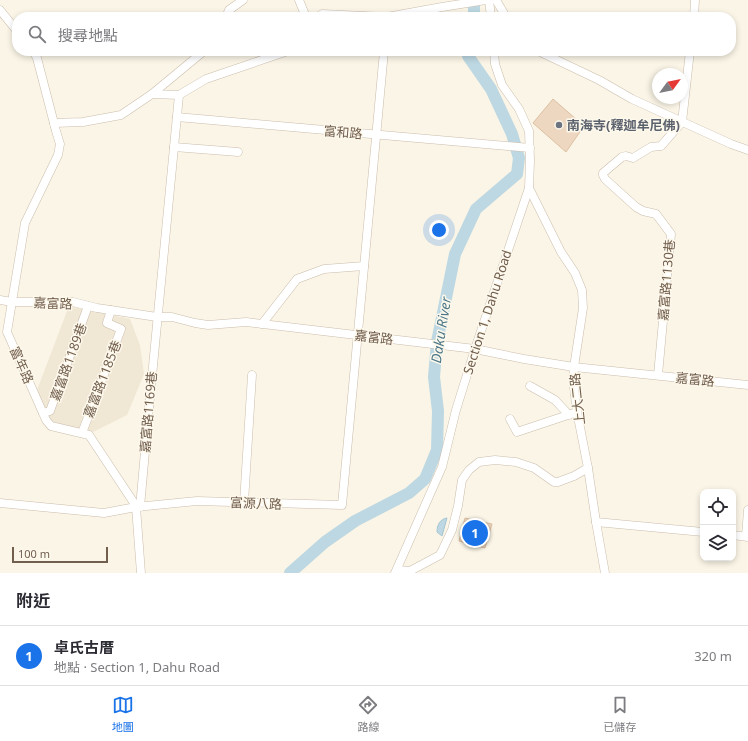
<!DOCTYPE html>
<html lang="zh-TW">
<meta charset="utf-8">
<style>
:root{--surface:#fff;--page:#f7f7f7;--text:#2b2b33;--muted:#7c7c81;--line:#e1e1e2;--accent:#1a73e8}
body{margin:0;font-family:"Noto Sans","Noto Sans TC",sans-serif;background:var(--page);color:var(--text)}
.controls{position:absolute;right:12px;bottom:12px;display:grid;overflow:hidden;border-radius:8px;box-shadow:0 2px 6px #0003}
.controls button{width:36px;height:36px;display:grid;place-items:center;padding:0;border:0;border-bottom:1px solid var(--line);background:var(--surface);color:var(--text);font:20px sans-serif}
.compass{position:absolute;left:652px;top:68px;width:36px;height:36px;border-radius:50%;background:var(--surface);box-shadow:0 2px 6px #0003;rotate:57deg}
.scale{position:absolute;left:12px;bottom:10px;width:96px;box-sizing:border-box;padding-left:4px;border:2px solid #715e4d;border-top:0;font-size:11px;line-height:14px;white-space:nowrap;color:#715e4d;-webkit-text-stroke:3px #fdf8ec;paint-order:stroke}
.you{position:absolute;left:439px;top:230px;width:14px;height:14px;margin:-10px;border:3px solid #fff;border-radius:50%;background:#1a73e8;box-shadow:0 0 0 6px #1a73e833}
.badge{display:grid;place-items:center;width:26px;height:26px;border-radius:50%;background:var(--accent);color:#fff;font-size:13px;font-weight:700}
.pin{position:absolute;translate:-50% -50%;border:2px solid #fff;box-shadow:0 1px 4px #0006}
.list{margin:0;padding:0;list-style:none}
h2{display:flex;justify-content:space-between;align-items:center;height:52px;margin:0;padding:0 16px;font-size:17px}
h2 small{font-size:13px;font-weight:400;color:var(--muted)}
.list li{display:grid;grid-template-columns:26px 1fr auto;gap:12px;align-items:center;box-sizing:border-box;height:60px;padding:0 16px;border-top:1px solid var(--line)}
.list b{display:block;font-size:15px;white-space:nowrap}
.list p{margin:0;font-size:13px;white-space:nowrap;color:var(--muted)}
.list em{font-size:13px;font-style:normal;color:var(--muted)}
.icon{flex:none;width:22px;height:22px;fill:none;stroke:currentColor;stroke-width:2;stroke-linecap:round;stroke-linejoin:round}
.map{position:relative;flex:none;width:748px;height:573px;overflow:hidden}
.search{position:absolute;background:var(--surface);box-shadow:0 2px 6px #0003;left:12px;right:12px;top:12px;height:44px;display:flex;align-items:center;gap:10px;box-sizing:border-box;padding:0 14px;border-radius:16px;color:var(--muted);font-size:15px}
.sheet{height:112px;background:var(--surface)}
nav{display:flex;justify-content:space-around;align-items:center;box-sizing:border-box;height:56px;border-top:1px solid var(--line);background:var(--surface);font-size:11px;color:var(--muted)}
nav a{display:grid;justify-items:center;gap:2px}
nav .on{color:var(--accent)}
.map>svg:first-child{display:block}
.residential{fill:#f1e7d5}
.water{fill:#bdd8e2;stroke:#a4c6d3}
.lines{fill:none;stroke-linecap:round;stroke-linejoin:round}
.river{stroke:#bdd8e2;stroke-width:12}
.building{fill:#edd7c0;stroke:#dec0a2}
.minor-casing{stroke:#cbbdad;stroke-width:9}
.minor{stroke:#fff;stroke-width:8}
.worship-dot{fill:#6b7280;stroke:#fdf8ec;stroke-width:1.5}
.labels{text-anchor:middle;stroke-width:3;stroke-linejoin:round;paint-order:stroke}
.worship-label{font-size:13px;font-weight:bold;fill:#5b616d;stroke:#fdf8ec;text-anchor:start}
.street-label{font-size:13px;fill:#715e4d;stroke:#fdf8ec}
.water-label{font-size:14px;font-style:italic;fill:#4c7889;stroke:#fdf8ec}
</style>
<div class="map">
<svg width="748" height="573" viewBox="0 0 748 573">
<rect width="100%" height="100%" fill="#faf5e6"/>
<path class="residential" d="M69,306l61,13 10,26 4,29 -17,41 -34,17 -40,-9 -5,-5 -11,-28z"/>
<path class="water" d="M447,518l-5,18 -5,-4c0,-7 3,-13 10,-14z"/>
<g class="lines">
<g class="river">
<path d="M474,0v17"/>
<path d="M290,573l35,-31 30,-21 54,-28 16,-14 12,-29 1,-39 -4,-34 3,-35 18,-88 21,-45 41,-35 2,-16 -7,-24 -21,-45 -23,-33v-5"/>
</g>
</g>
<g class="building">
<path d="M553,99l31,27 -18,26 -33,-29z"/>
<path d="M465,518l27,6 -7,24 -26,-7z"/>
</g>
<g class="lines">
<g class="minor-casing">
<g id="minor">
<path d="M299,0l7,17"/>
<path d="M489,0l2,17"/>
<path d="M496,0l10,17"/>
<path d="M0,10l17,21"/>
<path d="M226,17l3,-7 14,-10"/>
<path d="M318,17l4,-3 63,3"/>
<path d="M387,17l55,-10 44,-7"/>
<path d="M694,17l1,-17"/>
<path d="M33,51l4,7 19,73 4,13 -2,11 -33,68 -18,109 39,88 5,6 38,9 45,68 2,4 5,66"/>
<path d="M538,51l61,29 33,19 99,45 17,6"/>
<path d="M152,94l52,-43"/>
<path d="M177,117l353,31"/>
<path d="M54,123l29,-1 38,-7 31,-21 27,1 27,-16 82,-28"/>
<path d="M174,147l64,5"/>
<path d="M529,188l32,64 14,21 7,17 1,18 -9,59 -1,12 4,33 11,56 8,54 9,51"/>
<path d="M0,300l12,2h61l24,6 60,9h15l23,6 13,2 38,-3 229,27 49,10 50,8 174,18"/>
<path d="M262,324l35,-45 27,-10 40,-3"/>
<path d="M658,375l13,-141 -15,-20 -13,-3 -7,-4 -31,-28 -2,-4v-2l19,-16 4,-1 7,2 18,-11 10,-1 21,-24 8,-71"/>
<path d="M530,386l25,14 14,15"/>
<path d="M43,413l7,-2 38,-105"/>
<path d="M510,419l7,13 60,-20"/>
<path d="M82,433l39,-104 -14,-6 4,-13"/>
<path d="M244,502l8,-127"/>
<path d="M0,503l104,10 32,-6 61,-6 145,4 42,-454"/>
<path d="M140,507l8,-89 31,-323"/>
<path d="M596,522l107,10"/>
<path d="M733,535l15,2"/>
<path d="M746,536l2,-26"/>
<path d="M397,570l13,1 30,-16 12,-25 6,-24 4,-26 7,-10 10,-8 16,-2 21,2 18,6 20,14h4l16,-6 14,-8"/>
<path d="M395,573l47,-106 14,-57 19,-61 54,-161 1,-27 -1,-30 -10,-22 -17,-24 -7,-21 -1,-13"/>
</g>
</g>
<use href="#minor" class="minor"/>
</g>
<circle class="worship-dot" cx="559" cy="125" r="4"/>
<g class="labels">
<g class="worship-label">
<text x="567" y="130">南海寺(釋迦牟尼佛)</text>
</g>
<g class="street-label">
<text transform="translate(343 132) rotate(5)" y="5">富和路</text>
<text transform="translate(666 280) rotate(-85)" y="5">嘉富路1130巷</text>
<text transform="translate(53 303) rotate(2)" y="5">嘉富路</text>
<text transform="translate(487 312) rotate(-72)" y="5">Section 1, Dahu Road</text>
<text transform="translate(374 337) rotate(7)" y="5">嘉富路</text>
<text transform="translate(68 362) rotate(-70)" y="5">嘉富路1189巷</text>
<text transform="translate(22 365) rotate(66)" y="5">富年路</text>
<text transform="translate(102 379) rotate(-69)" y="5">嘉富路1185巷</text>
<text transform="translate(695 379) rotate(6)" y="5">嘉富路</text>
<text transform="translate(577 399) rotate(-96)" y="5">上大二路</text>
<text transform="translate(148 412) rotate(-85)" y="5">嘉富路1169巷</text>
<text transform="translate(256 503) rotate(2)" y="5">富源八路</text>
</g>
<g class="water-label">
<text transform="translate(441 330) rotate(-81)" y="5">Daku River</text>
</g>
</g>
</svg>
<div class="controls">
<button><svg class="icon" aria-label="locate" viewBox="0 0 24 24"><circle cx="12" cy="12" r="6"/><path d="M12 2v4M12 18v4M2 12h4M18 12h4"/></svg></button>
<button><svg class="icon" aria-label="layers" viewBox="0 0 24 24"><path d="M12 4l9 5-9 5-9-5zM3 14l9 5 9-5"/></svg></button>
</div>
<svg class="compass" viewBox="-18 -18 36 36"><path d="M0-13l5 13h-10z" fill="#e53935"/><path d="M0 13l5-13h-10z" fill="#7c7c81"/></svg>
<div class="scale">100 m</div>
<div class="you"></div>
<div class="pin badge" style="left:475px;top:533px">1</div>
<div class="search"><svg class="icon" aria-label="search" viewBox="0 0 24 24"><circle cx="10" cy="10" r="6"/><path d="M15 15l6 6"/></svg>搜尋地點</div>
</div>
<section class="sheet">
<h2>附近<small></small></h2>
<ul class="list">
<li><span class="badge">1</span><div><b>卓氏古厝</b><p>地點 · Section 1, Dahu Road</p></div><em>320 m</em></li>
</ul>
</section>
<nav>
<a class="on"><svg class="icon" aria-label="map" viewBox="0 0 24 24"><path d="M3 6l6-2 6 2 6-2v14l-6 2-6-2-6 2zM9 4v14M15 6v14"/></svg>地圖</a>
<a><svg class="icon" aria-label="directions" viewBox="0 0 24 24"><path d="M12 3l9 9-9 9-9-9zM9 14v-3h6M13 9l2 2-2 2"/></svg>路線</a>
<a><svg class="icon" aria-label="saved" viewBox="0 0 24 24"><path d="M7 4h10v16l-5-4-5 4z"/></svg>已儲存</a>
</nav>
